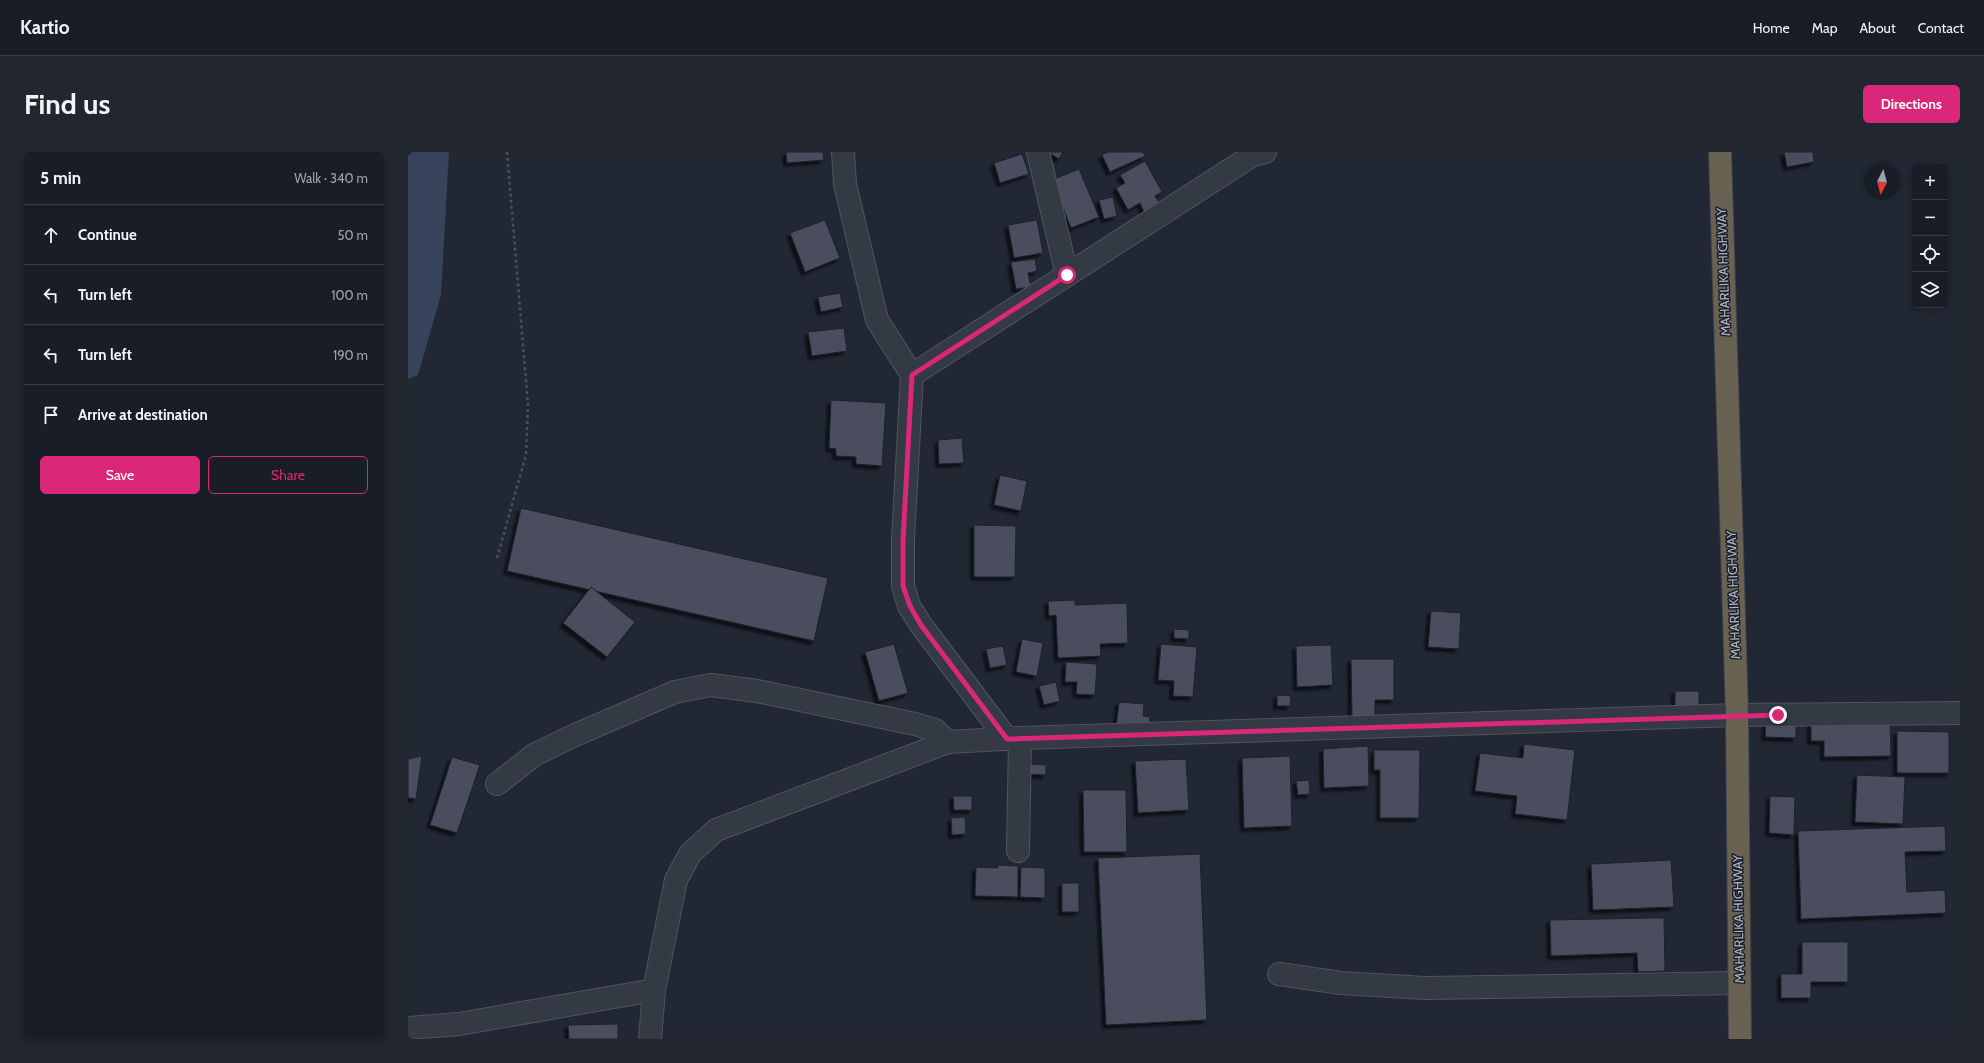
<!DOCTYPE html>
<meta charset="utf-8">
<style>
:root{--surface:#191d26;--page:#22262e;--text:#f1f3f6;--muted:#9fa2a7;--line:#373b43;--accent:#db2777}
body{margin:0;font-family:Cabin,sans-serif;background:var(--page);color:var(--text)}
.controls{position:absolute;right:12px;top:12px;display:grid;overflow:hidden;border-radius:6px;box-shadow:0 2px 6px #0003}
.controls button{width:36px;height:36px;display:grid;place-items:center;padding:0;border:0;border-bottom:1px solid var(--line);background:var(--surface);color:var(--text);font:20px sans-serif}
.compass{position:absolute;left:1456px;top:12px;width:36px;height:36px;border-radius:50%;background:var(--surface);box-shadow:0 2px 6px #0003;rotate:186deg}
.stop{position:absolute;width:12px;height:12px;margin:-9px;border:3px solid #db2777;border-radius:50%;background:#fff}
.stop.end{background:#db2777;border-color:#fff;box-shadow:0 1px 4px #0008}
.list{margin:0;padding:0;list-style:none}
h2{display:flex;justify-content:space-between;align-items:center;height:52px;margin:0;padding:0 16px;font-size:17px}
h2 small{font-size:13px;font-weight:400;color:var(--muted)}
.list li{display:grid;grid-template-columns:26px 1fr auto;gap:12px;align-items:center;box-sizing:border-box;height:60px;padding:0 16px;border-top:1px solid var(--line)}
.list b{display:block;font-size:15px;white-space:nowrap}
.list em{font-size:13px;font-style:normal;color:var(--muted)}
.actions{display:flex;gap:8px;padding:12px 16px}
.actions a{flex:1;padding:9px 0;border:1px solid var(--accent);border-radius:6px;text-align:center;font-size:14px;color:var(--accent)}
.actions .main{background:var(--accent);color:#fff}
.icon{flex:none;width:22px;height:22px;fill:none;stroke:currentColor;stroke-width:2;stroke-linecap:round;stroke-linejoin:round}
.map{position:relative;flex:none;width:1552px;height:887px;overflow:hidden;border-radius:6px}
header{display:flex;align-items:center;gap:24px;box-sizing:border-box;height:56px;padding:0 20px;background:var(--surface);border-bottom:1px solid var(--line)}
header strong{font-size:19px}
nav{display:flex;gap:22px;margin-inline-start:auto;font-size:14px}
.intro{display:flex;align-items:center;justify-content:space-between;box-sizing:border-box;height:96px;padding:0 24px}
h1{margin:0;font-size:28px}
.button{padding:10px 18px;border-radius:6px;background:var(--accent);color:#fff;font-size:14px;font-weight:700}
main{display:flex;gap:24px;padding:0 24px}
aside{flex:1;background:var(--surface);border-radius:6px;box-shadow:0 2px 6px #0003}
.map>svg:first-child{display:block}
.water{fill:#38445b}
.building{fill:#484e5d;stroke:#1c212b;filter:url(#shadow)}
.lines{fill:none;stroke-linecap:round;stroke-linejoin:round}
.minor-casing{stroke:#4f545f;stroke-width:24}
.highway-casing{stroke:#3f444f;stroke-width:24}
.path{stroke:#455256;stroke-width:2.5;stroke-dasharray:3 3;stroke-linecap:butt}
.minor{stroke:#343a44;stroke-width:22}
.highway{stroke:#696252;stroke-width:22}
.route{stroke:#db2777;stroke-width:5}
.labels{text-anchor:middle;stroke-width:3;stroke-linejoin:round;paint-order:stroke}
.street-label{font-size:13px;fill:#aeb4c1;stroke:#1a1f29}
</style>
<header>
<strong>Kartio</strong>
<nav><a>Home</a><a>Map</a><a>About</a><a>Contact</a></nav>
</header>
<div class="intro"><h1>Find us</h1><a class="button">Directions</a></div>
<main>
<aside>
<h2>5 min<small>Walk · 340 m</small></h2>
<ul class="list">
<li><svg class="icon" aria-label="ahead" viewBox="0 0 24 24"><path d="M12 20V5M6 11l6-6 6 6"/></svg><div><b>Continue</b></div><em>50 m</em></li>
<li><svg class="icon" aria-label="left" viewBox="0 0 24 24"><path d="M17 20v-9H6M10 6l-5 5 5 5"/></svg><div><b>Turn left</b></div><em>100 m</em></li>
<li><svg class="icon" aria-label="left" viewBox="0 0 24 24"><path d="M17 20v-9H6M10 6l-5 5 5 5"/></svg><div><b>Turn left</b></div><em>190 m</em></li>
<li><svg class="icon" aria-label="arrive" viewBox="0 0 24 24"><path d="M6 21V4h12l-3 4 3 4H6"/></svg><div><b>Arrive at destination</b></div></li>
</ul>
<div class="actions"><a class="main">Save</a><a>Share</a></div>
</aside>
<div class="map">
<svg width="1552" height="887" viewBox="0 0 1552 887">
<defs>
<filter id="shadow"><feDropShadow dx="-3.5" dy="3.5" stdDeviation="1" flood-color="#0009"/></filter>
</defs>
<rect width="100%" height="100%" fill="#212733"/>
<path class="water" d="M0,0h41l-8,143 -23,80 -10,4z"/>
<g class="building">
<path d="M378,0h37l1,8 -37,3z"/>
<path d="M640,0h15l-4,7z"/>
<path d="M700,0h35l2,4 -35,16 -8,-17z"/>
<path d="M1376,0h29l1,10 -27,5z"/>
<path d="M614,2l7,20 -29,9 -6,-20z"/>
<path d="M737,9l17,31 -7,4 4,7 -15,9 -4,-9 -12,7 -12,-22 9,-5 -5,-8z"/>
<path d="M671,17l20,48 -28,11 -19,-48z"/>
<path d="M705,45l4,19 -13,3 -5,-19z"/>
<path d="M417,68l15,38 -35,14 -15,-39z"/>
<path d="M629,68l6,33 -29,5 -6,-33z"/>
<path d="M627,107l2,12 -9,2 3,14 -15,2 -5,-27z"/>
<path d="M432,141l3,14 -22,5 -3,-15z"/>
<path d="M436,176l3,23 -35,5 -4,-24z"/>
<path d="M423,248l55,3 -4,63 -26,-2v-7l-20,-1v-7l-7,-1z"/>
<path d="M554,286l2,25 -25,1 -1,-24z"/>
<path d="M592,323l27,6 -6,30 -27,-6z"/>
<path d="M113,356l307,70 -14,63 -307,-70z"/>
<path d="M566,373l42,1 -1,51h-41z"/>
<path d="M183,435l44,35 -28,35 -44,-34z"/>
<path d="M667,448v5l52,-2 1,40 -28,1 1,12 -43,2 -2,-43 -7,1 -1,-15z"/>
<path d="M1023,459l30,2 -2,36 -31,-2z"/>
<path d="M766,477l15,1v9l-15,-1z"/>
<path d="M614,487l21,4 -6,33 -21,-4z"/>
<path d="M486,492l14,49 -29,8 -14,-49z"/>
<path d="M753,492l36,3 -4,50 -20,-1 1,-15 -16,-1z"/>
<path d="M923,493l2,40 -36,2 -1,-41z"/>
<path d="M595,494l4,19 -17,3 -4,-19z"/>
<path d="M943,507h43v41h-19v17l-23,1z"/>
<path d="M658,510l31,2 -2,31 -19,-1 1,-12h-12z"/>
<path d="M648,530l4,19 -16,4 -5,-19z"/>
<rect x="1267" y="539" width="24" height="18"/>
<path d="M869,543l14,1 -1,10h-13z"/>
<path d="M711,550l25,2 -1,12 7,1 -2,14 -32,-3z"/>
<path d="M1358,568h30v18l-31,-1z"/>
<path d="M1482,569l1,35 -67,1v-16h-13v-19z"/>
<path d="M1489,579l52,1v41h-52z"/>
<path d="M1116,592l51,6 -8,70 -52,-6 2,-18 -42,-5 5,-38 43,5z"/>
<path d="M960,594l1,40 -45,2 -1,-39z"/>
<path d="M966,598h46l-1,68h-39v-48h-6z"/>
<path d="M14,604l-6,43 -8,-1v-39z"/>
<path d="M882,604l2,70 -48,2 -2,-70z"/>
<path d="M44,605l28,8 -23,68 -27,-8z"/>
<path d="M778,607l3,51 -51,3 -3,-52z"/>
<path d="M621,612l17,1v10l-18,-1z"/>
<path d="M1449,623l48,2 -2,47 -48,-2z"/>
<path d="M901,628l1,14 -12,1 -2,-14z"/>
<path d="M675,638h43l1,62h-43z"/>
<path d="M545,644h19v14h-18z"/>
<path d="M1362,644l25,1 -1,38 -25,-2z"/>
<path d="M557,665l1,17 -14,1 -1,-17z"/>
<path d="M1537,674l1,25 -41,1 2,40 38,-2 1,23 -145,6 -3,-88z"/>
<path d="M792,702l7,166 -101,5 -8,-167z"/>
<path d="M1263,708l3,47 -81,3 -2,-46z"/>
<path d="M590,713l20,1v31l-43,-1 1,-29 22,1z"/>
<path d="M613,715l24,1v30l-25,-1z"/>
<rect x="654" y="731" width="17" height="29"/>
<path d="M1242,766h14l1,53 -27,1 -1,-19 -86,3 -1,-36z"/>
<path d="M1394,790h46v40h-37v16h-30v-24h21z"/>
<path d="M210,872v15h-49l-1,-14z"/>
</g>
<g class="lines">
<g class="minor-casing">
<g id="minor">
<path d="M435,0l2,32 32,136 35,55"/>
<path d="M630,0l29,123"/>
<path d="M599,587l-86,-114 -12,-19 -6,-20v-47l9,-164 341,-220 12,-3"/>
<path d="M89,632l37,-29 41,-20 100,-43 36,-7 46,6 158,33 20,6 13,12"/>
<path d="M610,699l2,-113"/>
<path d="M871,822l62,9 84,5 314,-5"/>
<path d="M0,876l51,-4 195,-34"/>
<path d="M242,887l4,-49 22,-110 14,-26 26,-24 232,-88 72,-4 717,-23 223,-2"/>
</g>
</g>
<g class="highway-casing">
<path id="highway" d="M1312,0l17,563 3,324"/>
</g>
<path class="path" d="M89,406l29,-103 2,-50 -21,-253"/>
<use href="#minor" class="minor"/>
<use href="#highway" class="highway"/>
</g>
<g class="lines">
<path class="route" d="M659,123l-155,100 -9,165v46l7,20 11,19 86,114 771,-24"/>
</g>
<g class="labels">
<g class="street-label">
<text transform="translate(1315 120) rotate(-92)" y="5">MAHARLIKA HIGHWAY</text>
<text transform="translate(1325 443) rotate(-92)" y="5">MAHARLIKA HIGHWAY</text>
<text transform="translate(1330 767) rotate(-91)" y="5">MAHARLIKA HIGHWAY</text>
</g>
</g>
</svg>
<div class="controls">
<button>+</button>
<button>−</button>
<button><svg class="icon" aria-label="locate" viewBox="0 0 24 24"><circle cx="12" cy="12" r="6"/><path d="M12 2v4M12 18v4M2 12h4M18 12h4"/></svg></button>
<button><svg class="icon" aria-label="layers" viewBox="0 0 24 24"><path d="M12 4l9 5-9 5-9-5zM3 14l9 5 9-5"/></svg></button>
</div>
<svg class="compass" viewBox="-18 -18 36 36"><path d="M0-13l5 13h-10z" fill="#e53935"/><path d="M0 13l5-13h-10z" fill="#9fa2a7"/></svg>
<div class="stop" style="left:659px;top:123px"></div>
<div class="stop end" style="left:1370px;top:563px"></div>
</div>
</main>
